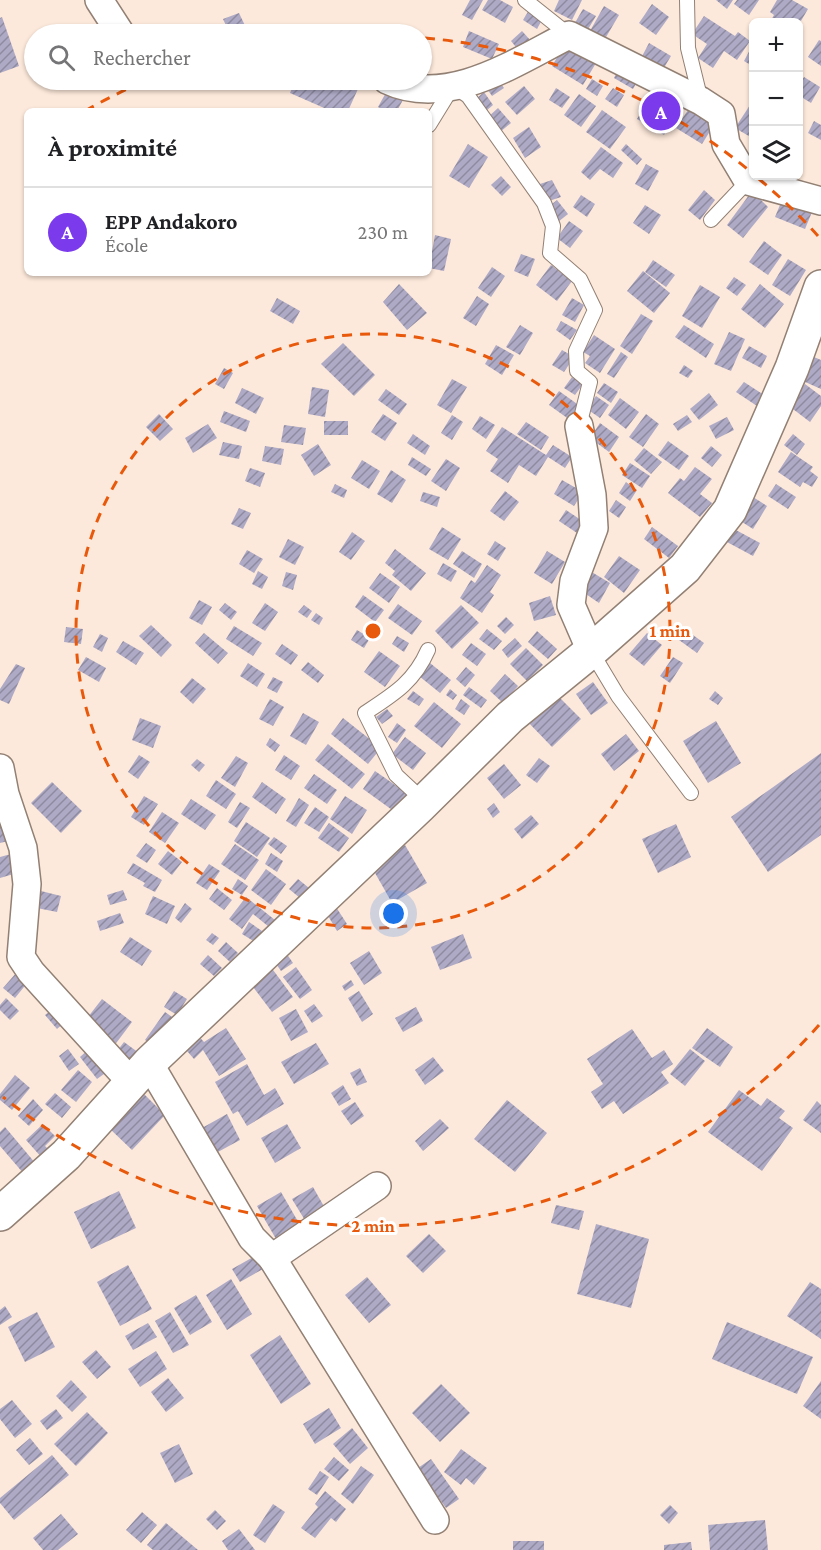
<!DOCTYPE html>
<html lang="fr">
<meta charset="utf-8">
<style>
:root{--surface:#fff;--page:#f2f2f2;--text:#202124;--muted:#757577;--line:#e0e0e0;--accent:#7c3aed}
body{margin:0;font-family:"Crimson Pro",serif;background:var(--page);color:var(--text)}
.controls{position:absolute;right:18px;top:18px;display:grid;overflow:hidden;border-radius:9px;box-shadow:0 2px 4px #0004}
.controls button{width:54px;height:54px;display:grid;place-items:center;padding:0;border:0;border-bottom:2px solid var(--line);background:var(--surface);color:var(--text);font:30px sans-serif}
.you{position:absolute;left:394px;top:914px;width:21px;height:21px;margin:-15px;border:4px solid #fff;border-radius:50%;background:#1a73e8;box-shadow:0 0 0 9px #1a73e833}
.badge{display:grid;place-items:center;width:39px;height:39px;border-radius:50%;background:var(--accent);color:#fff;font-size:20px;font-weight:700}
.pin{position:absolute;translate:-50% -50%;border:3px solid #fff;box-shadow:0 2px 6px #0006}
.list{margin:0;padding:0;list-style:none}
h2{display:flex;justify-content:space-between;align-items:center;height:78px;margin:0;padding:0 24px;font-size:26px}
h2 small{font-size:20px;font-weight:400;color:var(--muted)}
.list li{display:grid;grid-template-columns:39px 1fr auto;gap:18px;align-items:center;box-sizing:border-box;height:90px;padding:0 24px;border-top:2px solid var(--line)}
.list b{display:block;font-size:22px;white-space:nowrap}
.list p{margin:0;font-size:20px;white-space:nowrap;color:var(--muted)}
.list em{font-size:20px;font-style:normal;color:var(--muted)}
.icon{flex:none;width:33px;height:33px;fill:none;stroke:currentColor;stroke-width:2;stroke-linecap:round;stroke-linejoin:round}
.map{position:relative;flex:none;width:821px;height:1550px;overflow:hidden}
.search{position:absolute;background:var(--surface);box-shadow:0 2px 4px #0004;left:24px;top:24px;width:408px;height:66px;display:flex;align-items:center;gap:15px;box-sizing:border-box;padding:0 21px;border-radius:33px;color:var(--muted);font-size:22px}
.panel{position:absolute;background:var(--surface);box-shadow:0 2px 4px #0004;left:24px;top:108px;width:408px;height:168px;border-radius:9px}
.map>svg:first-child{display:block}
.building{fill:url(#building-hatch)}
.lines{fill:none;stroke-linecap:round;stroke-linejoin:round}
.lane-casing{stroke:#928074;stroke-width:16}
.street-casing{stroke:#928074;stroke-width:30}
.secondary-casing{stroke:#928074;stroke-width:36}
.lane{stroke:#fff;stroke-width:14}
.street{stroke:#fff;stroke-width:27}
.secondary{stroke:#fff;stroke-width:33}
.ring{fill:none;stroke:#e8590c;stroke-width:3;stroke-dasharray:10 8}
.centre{fill:#e8590c;stroke:#fff;stroke-width:3}
.ring-label{font-size:18px;text-anchor:middle;font-weight:bold;fill:#e8590c;stroke:#fff;stroke-width:6;stroke-linejoin:round;paint-order:stroke}
</style>
<div class="map">
<svg width="821" height="1550" viewBox="0 0 821 1550">
<defs>
<pattern id="building-hatch" width="6" height="6" patternUnits="userSpaceOnUse" patternTransform="scale(1.5)"><rect width="6" height="6" fill="#aeaac6"/><path d="M-1 1l2-2M0 6l6-6M5 7l2-2" fill="none" stroke="#8e8ba1"/></pattern>
</defs>
<rect width="100%" height="100%" fill="#fde9db"/>
<g class="building">
<path d="M470,0h13l-11,20 -10,-5z"/>
<path d="M488,0h12l13,7 -8,16 -23,-13z"/>
<path d="M559,0h23l-10,20 -18,-9z"/>
<path d="M716,0h17l-6,9z"/>
<path d="M737,0h22l-10,15 -15,-11z"/>
<path d="M777,0h15l16,9 -10,17v-4h-28l4,-7 -4,-3z"/>
<path d="M652,4l17,13 -13,18 -17,-12z"/>
<path d="M604,6l15,9 -20,34 -14,-9z"/>
<path d="M583,9l13,7 -12,20 -12,-8z"/>
<path d="M529,10l14,8 -6,11 -14,-9z"/>
<path d="M239,13l10,21h-19l-7,-15z"/>
<path d="M704,16l31,20 3,-4 12,9 -13,19 -13,-9 -11,17 -15,-10 9,-14 -15,-10z"/>
<path d="M2,17l17,49 -19,7v-55z"/>
<path d="M469,31l30,13 -7,15 -29,-12z"/>
<path d="M522,31l9,10 -11,11 -9,-11z"/>
<path d="M819,40l2,1v25l-13,-9z"/>
<path d="M649,43l22,13 -12,20 -21,-12z"/>
<path d="M565,44l31,19 -13,22 -31,-19z"/>
<path d="M752,46l2,1v20l-10,-6z"/>
<path d="M621,64l20,11 -8,14 -19,-11z"/>
<path d="M804,77l16,10 -9,16 -13,-8v-8z"/>
<path d="M497,78l7,10 -12,8 -7,-10z"/>
<path d="M592,79l11,7 -6,10 -11,-7z"/>
<path d="M254,80h17l-11,8z"/>
<path d="M280,80h82l-14,31h-17l-41,-18 3,-7z"/>
<path d="M524,86l11,13 -18,16 -12,-13z"/>
<path d="M657,86l28,16 -21,33 -27,-16z"/>
<path d="M556,88l14,9 -8,11 -13,-8z"/>
<path d="M613,88l11,7 -7,12 -12,-8z"/>
<path d="M388,89l16,9 -7,13h-11l-8,-4z"/>
<path d="M484,92l9,13 -7,6 -10,-12z"/>
<path d="M579,94l17,12 -15,21 -17,-12z"/>
<path d="M754,99v40l-19,-11z"/>
<path d="M692,104l25,16 -15,24 -26,-16z"/>
<path d="M498,108l13,15 -11,9 -13,-14z"/>
<path d="M602,110l24,17 -16,22 -24,-17z"/>
<path d="M814,121l7,4v15l-13,-7z"/>
<path d="M529,127l12,20 -16,11 -12,-20z"/>
<path d="M468,144l20,13 -19,31 -20,-12z"/>
<path d="M626,144l16,15 -5,6 -16,-15z"/>
<path d="M601,147l22,16 -10,15 -13,-9 -10,11 -9,-8z"/>
<path d="M646,164l13,7 -11,20 -13,-7z"/>
<path d="M501,176l10,11 -9,9 -11,-11z"/>
<path d="M552,180l9,17 -12,4 -9,-17z"/>
<path d="M704,190l11,10 -15,20 -12,-10z"/>
<path d="M752,191l16,16 -25,31 -16,-13z"/>
<path d="M581,195l14,9 -8,13 -14,-10z"/>
<path d="M557,200l11,14 -10,8 -11,-14z"/>
<path d="M782,200l30,12 -7,17 -30,-12z"/>
<path d="M645,205l16,10 -12,19 -16,-11z"/>
<path d="M569,221l14,10 -13,17 -13,-10z"/>
<path d="M435,235l16,4 -7,32 -15,-3z"/>
<path d="M764,241l18,14 -14,20 -19,-13z"/>
<path d="M521,254l14,5 -7,18 -14,-6z"/>
<path d="M788,259l18,11 -16,26 -18,-11z"/>
<path d="M653,260l22,15 -9,12 -21,-15z"/>
<path d="M551,265l21,16 -15,20 -21,-16z"/>
<path d="M492,267l13,9 -14,21 -13,-9z"/>
<path d="M643,271l27,22 -16,20 -27,-22z"/>
<path d="M734,277l12,8 -9,11 -11,-8z"/>
<path d="M399,284l28,29 -20,17 -24,-28z"/>
<path d="M760,284l24,20 -19,24 -24,-19z"/>
<path d="M700,285l20,12 -18,31 -20,-12z"/>
<path d="M477,296l12,8 -13,22 -13,-8z"/>
<path d="M277,298l23,13 -7,13 -23,-13z"/>
<path d="M572,298l12,7 -9,17 -13,-7z"/>
<path d="M641,314l12,7 -21,33 -12,-8z"/>
<path d="M561,321l16,9 -7,10 -14,-10z"/>
<path d="M520,325l13,8 -13,22 -14,-8z"/>
<path d="M684,325l30,19 -8,14 -31,-21z"/>
<path d="M729,332l16,7 -14,32 -17,-7z"/>
<path d="M594,335l21,14 -15,24 -15,-10 5,-7 -7,-4z"/>
<path d="M343,343l32,32 -21,21 -33,-32z"/>
<path d="M496,345l18,10 -12,20 -17,-11z"/>
<path d="M749,346l18,10 -6,12 -19,-10z"/>
<path d="M562,350l12,7 -10,15 -12,-7z"/>
<path d="M621,352l7,5 -14,21 -7,-4z"/>
<path d="M814,357l7,3v29l-18,-8z"/>
<path d="M684,365l9,6 -5,7 -9,-5z"/>
<path d="M224,368l9,5 -9,16 -9,-5z"/>
<path d="M572,377l11,7 -8,11 -11,-7z"/>
<path d="M452,379l15,8 -16,26 -14,-8z"/>
<path d="M744,382l20,13 -7,11 -21,-14z"/>
<path d="M604,383l14,9 -7,11 -14,-10z"/>
<path d="M805,384l16,12v10l-11,16 -21,-16z"/>
<path d="M312,387l17,3 -4,27 -17,-3z"/>
<path d="M242,388l22,10 -8,16 -21,-11z"/>
<path d="M386,389l21,15 -8,11 -21,-15z"/>
<path d="M559,391l21,15 -10,14 -21,-15z"/>
<path d="M709,393l9,12 -19,15 -9,-11z"/>
<path d="M596,396l13,9 -9,13 -13,-9z"/>
<path d="M620,398l19,14 -13,17 -18,-14z"/>
<path d="M224,411l26,10 -4,11 -26,-10z"/>
<path d="M159,414l14,15 -13,12 -14,-14z"/>
<path d="M383,414l14,9 -12,18 -14,-9z"/>
<path d="M646,414l13,10 -16,23 -14,-10z"/>
<path d="M452,415l11,7 -11,18 -11,-7z"/>
<path d="M687,415l5,7 -14,9 -5,-7z"/>
<path d="M480,416l15,9 -9,14 -14,-10z"/>
<path d="M727,417l7,13 -18,9 -7,-13z"/>
<rect x="324" y="421" width="24" height="14"/>
<path d="M526,422l23,15 -8,13 -24,-16z"/>
<path d="M600,423l19,14 -10,15 -19,-14z"/>
<path d="M208,424l9,14 -24,15 -8,-15z"/>
<path d="M284,425l22,3 -3,17 -22,-3z"/>
<path d="M502,427l44,28 7,-10 19,12 -7,11 -17,-11 -12,19 -17,-11 -11,18 -18,-12 8,-12 -12,-8z"/>
<path d="M413,434l17,12 -5,9 -18,-12z"/>
<path d="M793,434l12,10 -8,11 -13,-10z"/>
<path d="M668,441l21,15 -10,14 -21,-15z"/>
<path d="M223,442l19,4 -3,13 -20,-4z"/>
<path d="M318,444l13,21 -17,11 -13,-21z"/>
<path d="M265,446l19,3 -3,16 -19,-4z"/>
<path d="M711,446l11,9 -10,12 -11,-9z"/>
<path d="M644,448l18,14 -11,12 -17,-14z"/>
<path d="M791,452l22,15 -3,4 8,6 -6,10 -9,-5 -3,5 -22,-15z"/>
<path d="M412,457l19,12 -5,7 -18,-11z"/>
<path d="M446,459l14,9 -14,23 -15,-10z"/>
<path d="M362,460l18,11 -11,18 -18,-11z"/>
<path d="M630,463l20,13 -8,12 -20,-13z"/>
<path d="M695,467l17,12 -12,15 12,9 -12,14 -32,-24 12,-15 4,3z"/>
<path d="M250,468l15,5 -5,14 -15,-6z"/>
<path d="M391,470l15,10 -14,23 -15,-9z"/>
<path d="M562,480l21,12 -9,14 -20,-12z"/>
<path d="M626,482l11,8 -7,11 -11,-8z"/>
<path d="M335,484l12,6 -3,8 -13,-6z"/>
<path d="M776,484l20,13 -8,12 -20,-13z"/>
<path d="M505,491l14,11 -15,19 -14,-10z"/>
<path d="M423,492l17,5 -3,10 -17,-6z"/>
<path d="M753,497l14,9 -14,23 -14,-9z"/>
<path d="M616,500l10,7 -7,11 -10,-7z"/>
<path d="M239,508l12,5 -8,16 -12,-5z"/>
<path d="M566,510l18,12 -7,11 -18,-12z"/>
<path d="M442,527l19,12 -13,21 -19,-11z"/>
<path d="M652,527l26,19 -9,12 -25,-19z"/>
<path d="M734,529l26,14 -7,13 -26,-14z"/>
<path d="M352,532l13,9 -14,19 -12,-8z"/>
<path d="M288,539l16,8 -9,18 -16,-8z"/>
<path d="M495,541l11,7 -8,13 -11,-7z"/>
<path d="M395,549l31,24 -15,18 -19,-16 3,-4 -10,-8z"/>
<path d="M247,550l16,9 -9,14 -15,-9z"/>
<path d="M462,551l20,13 -8,14 -21,-14z"/>
<path d="M547,551l18,11 -13,22 -18,-11z"/>
<path d="M619,556l21,14 -16,23 -20,-16z"/>
<path d="M443,563l14,8 -6,11 -14,-8z"/>
<path d="M487,565l14,10 -11,17 4,3 -12,18 -22,-15 11,-18 4,3z"/>
<path d="M258,571l10,6 -6,12 -10,-5z"/>
<path d="M590,571l20,12 -11,20 -19,-13z"/>
<path d="M286,572l11,3 -4,15 -11,-4z"/>
<path d="M380,573l20,14 -11,16 -20,-15z"/>
<path d="M363,595l21,15 -9,12 -20,-15z"/>
<path d="M550,596l6,19 -22,6 -5,-18z"/>
<path d="M199,600l13,7 -10,18 -13,-7z"/>
<path d="M225,603l12,9 -6,8 -12,-10z"/>
<path d="M265,603l13,9 -13,19 -13,-8z"/>
<path d="M398,604l24,17 -10,14 -24,-17z"/>
<path d="M304,605l8,6 -5,7 -9,-6z"/>
<path d="M461,605l18,18 -27,26 -17,-18z"/>
<path d="M316,613l7,5 -4,7 -8,-5z"/>
<path d="M506,617l8,8 -9,9 -8,-8z"/>
<path d="M151,625l21,20 -11,12 -22,-21z"/>
<path d="M234,626l28,17 -9,13 -27,-17z"/>
<path d="M66,627l17,2 -2,15 -17,-2z"/>
<path d="M487,629l15,12 -8,9 -15,-11z"/>
<path d="M357,630l13,8 -6,10 -13,-8z"/>
<path d="M686,630l18,13 -7,10 -18,-13z"/>
<path d="M537,631l20,18 -9,10 -20,-17z"/>
<path d="M204,633l24,20 -10,11 -23,-21z"/>
<path d="M647,633l15,12 -18,21 -15,-12z"/>
<path d="M100,634l8,4 -6,14 -9,-5z"/>
<path d="M397,636l12,7 -5,9 -12,-8z"/>
<path d="M515,638l7,8 -14,12 -6,-8z"/>
<path d="M123,641l21,12 -8,12 -20,-13z"/>
<path d="M471,643l15,11 -9,12 -15,-11z"/>
<path d="M282,644l16,11 -7,10 -16,-11z"/>
<path d="M526,648l17,17 -16,16 -17,-17z"/>
<path d="M379,651l21,15 -15,21 -21,-15z"/>
<path d="M86,657l20,11 -7,14 -21,-12z"/>
<path d="M673,657l10,6 -13,20 -10,-7z"/>
<path d="M308,662l16,13 -6,8 -17,-13z"/>
<path d="M248,663l17,11 -8,13 -17,-11z"/>
<path d="M430,663l21,17 -11,13 -21,-17z"/>
<path d="M16,664l9,4 -16,36 -9,-4v-11z"/>
<path d="M466,667l9,8 -10,12 -9,-8z"/>
<path d="M505,674l13,12 -15,17 -13,-12z"/>
<path d="M273,677l10,5 -6,11 -10,-5z"/>
<path d="M192,678l14,11 -13,15 -13,-12z"/>
<path d="M593,682l15,21 -17,12 -15,-21z"/>
<path d="M469,687l18,13 -6,8 -18,-13z"/>
<path d="M450,689l7,6 -4,5 -7,-5z"/>
<path d="M413,691l11,8 -5,7 -12,-7z"/>
<path d="M715,691l8,7 -5,7 -9,-6z"/>
<path d="M554,692l27,27 -29,28 -26,-27z"/>
<path d="M270,699l14,8 -11,19 -14,-7z"/>
<path d="M461,699l9,7 -6,9 -9,-6z"/>
<path d="M434,702l27,22 -19,24 -28,-22z"/>
<path d="M387,709l6,7 -11,8 -6,-7z"/>
<path d="M303,713l16,9 -13,23 -16,-9z"/>
<path d="M140,718l21,8 -8,22 -21,-8z"/>
<path d="M343,718l38,30 -13,16 -37,-30z"/>
<path d="M716,721l25,42 -33,20 -25,-42z"/>
<path d="M397,723l9,7 -9,13 -9,-6z"/>
<path d="M626,734l13,17 -25,20 -13,-17z"/>
<path d="M405,737l21,16 -13,17 -21,-16z"/>
<path d="M270,738l10,7 -5,7 -9,-7z"/>
<path d="M328,744l37,30 -13,15 -37,-29z"/>
<path d="M821,753v82l-53,37 -37,-55z"/>
<path d="M139,755l11,7 -12,17 -10,-7z"/>
<path d="M284,755l16,11 -9,14 -16,-10z"/>
<path d="M236,756l12,7 -13,24 -14,-9z"/>
<path d="M539,758l11,8 -13,17 -11,-8z"/>
<path d="M197,759l8,6 -6,7 -8,-7z"/>
<path d="M504,764l17,21 -17,14 -17,-21z"/>
<path d="M375,771l33,23 -13,18 -32,-23z"/>
<path d="M314,774l23,16 -10,14 -23,-16z"/>
<path d="M216,780l20,14 -10,15 -20,-13z"/>
<path d="M52,782l30,29 -21,22 -30,-30z"/>
<path d="M262,782l24,17 -10,15 -24,-17z"/>
<path d="M144,796l14,8 -14,21 -13,-8z"/>
<path d="M345,796l22,14 -15,24 -22,-15z"/>
<path d="M299,798l10,7 -13,22 -10,-6z"/>
<path d="M191,799l25,16 -11,15 -24,-16z"/>
<path d="M240,802l10,6 -13,20 -9,-6z"/>
<path d="M494,803l6,9 -7,6 -6,-9z"/>
<path d="M315,807l14,10 -10,15 -15,-9z"/>
<path d="M162,812l17,11 -14,20 -16,-11z"/>
<path d="M531,815l8,9 -17,15 -8,-10z"/>
<path d="M0,817l8,24 -8,2z"/>
<path d="M246,822l24,16 -13,19 -23,-16z"/>
<path d="M329,823l20,15 -10,14 -21,-14z"/>
<path d="M676,824l15,33 -33,16 -16,-34z"/>
<path d="M274,837l13,9 -6,8 -13,-10z"/>
<path d="M146,843l10,7 -9,13 -11,-7z"/>
<path d="M235,844l24,16 -14,20 -24,-16z"/>
<path d="M405,845l22,38 -35,20 -22,-39z"/>
<path d="M168,851l14,11 -10,13 -14,-11z"/>
<path d="M271,853l12,8 -6,11 -12,-8z"/>
<path d="M11,854l6,19 -17,5v-21z"/>
<path d="M133,863l29,17 -7,12 -12,-6 2,-3 -18,-10z"/>
<path d="M209,864l11,7 -13,19 -11,-7z"/>
<path d="M266,869l20,15 -15,21 -20,-15z"/>
<path d="M238,879l10,7 -6,9 -10,-6z"/>
<path d="M298,879l11,9 -9,10 -11,-9z"/>
<path d="M217,888l15,12 -8,10 -15,-11z"/>
<path d="M123,890l4,10 -17,5 -3,-10z"/>
<path d="M41,891l20,5 -4,16 -20,-4z"/>
<path d="M153,896l22,10 -8,18 -22,-10z"/>
<path d="M246,897l34,27 -6,7 -21,-17 -11,15 -13,-10z"/>
<path d="M185,903l7,6 -11,14 -6,-5z"/>
<path d="M336,907l11,17 -10,7 -10,-17z"/>
<path d="M120,913l4,10 -24,8 -3,-10z"/>
<path d="M249,922l13,9 -7,11 -13,-8z"/>
<path d="M212,933l7,5 -6,7 -7,-5z"/>
<path d="M463,934l9,24 -32,12 -9,-23z"/>
<path d="M130,937l22,14 -10,15 -22,-14z"/>
<path d="M226,942l12,11 -8,9 -12,-11z"/>
<path d="M280,944l13,19 -12,8 -13,-19z"/>
<path d="M369,951l13,22 -18,12 -14,-22z"/>
<path d="M208,955l14,13 -8,8 -14,-12z"/>
<path d="M265,959l28,38 -21,15 -28,-37z"/>
<path d="M296,967l16,23 -12,9 -17,-22z"/>
<path d="M17,972l11,10 -13,16 -12,-10z"/>
<path d="M351,980l3,5 -9,6 -3,-5z"/>
<path d="M174,991l13,8 -10,16 -13,-8z"/>
<path d="M359,991l14,23 -11,8 -14,-24z"/>
<path d="M6,998l13,13 -9,9 -10,-10v-5z"/>
<path d="M102,999l30,23 -18,24 -22,-17 5,-5 -9,-7z"/>
<path d="M314,1004l9,12 -11,7 -8,-12z"/>
<path d="M416,1007l7,14 -20,11 -8,-14z"/>
<path d="M53,1009l12,13 -8,7 -12,-14z"/>
<path d="M296,1009l12,23 -17,9 -12,-23z"/>
<path d="M165,1012l10,7 -20,28 -10,-7z"/>
<path d="M226,1028l20,31 -27,17 -16,-26 -9,9 -14,-16 14,-12 10,11z"/>
<path d="M707,1028l26,19 -13,20 -28,-19z"/>
<path d="M632,1029l20,29 12,-8 9,14 -12,8 8,11 -46,31 -9,-13 -12,8 -11,-17 12,-8 -16,-25z"/>
<path d="M124,1042l15,11 -10,13 -15,-11z"/>
<path d="M316,1043l13,21 -35,20 -13,-22z"/>
<path d="M90,1048l18,23 -11,8 -17,-22z"/>
<path d="M68,1049l11,15 -10,7 -10,-15z"/>
<path d="M690,1049l15,12 -20,25 -15,-12z"/>
<path d="M433,1057l11,14 -19,14 -10,-15z"/>
<path d="M247,1064l17,31 11,-7 9,16 -37,22 -9,-15 -5,3 -18,-32z"/>
<path d="M360,1068l7,14 -10,4 -7,-13z"/>
<path d="M78,1070l14,12 -16,20 -15,-12z"/>
<path d="M15,1075l15,13 -18,22 -12,-10v-6z"/>
<path d="M343,1085l8,14 -12,7 -8,-13z"/>
<path d="M739,1090l22,16 6,-8 18,13 -6,7 14,10 -31,43 -54,-39z"/>
<path d="M142,1092l23,23 -33,35 -24,-23z"/>
<path d="M55,1093l16,14 -9,11 -17,-14z"/>
<path d="M33,1099l10,11 -14,16 -11,-10z"/>
<path d="M507,1100l40,33 -32,39 -41,-33z"/>
<path d="M817,1101l4,4v28l-18,-13z"/>
<path d="M355,1102l9,14 -13,9 -10,-14z"/>
<path d="M227,1114l13,26 -24,13 -14,-25z"/>
<path d="M440,1119l9,9 -26,23 -8,-10z"/>
<path d="M43,1124l12,12 -10,10 6,6 -8,7 -17,-19z"/>
<path d="M287,1124l14,24 -26,15 -14,-25z"/>
<path d="M5,1127l31,37 -12,10 -24,-28v-14z"/>
<path d="M313,1187l13,23 -20,12 -14,-23z"/>
<path d="M119,1191l17,37 -45,21 -17,-37z"/>
<path d="M281,1192l19,33 -24,14 -19,-33z"/>
<path d="M556,1205l28,6 -5,19 -28,-7z"/>
<path d="M596,1224l53,15 -18,69 -54,-14z"/>
<path d="M429,1234l17,17 -23,22 -17,-17z"/>
<path d="M255,1256l8,13 -23,13 -8,-13z"/>
<path d="M128,1265l24,44 -32,17 -23,-44z"/>
<path d="M367,1277l24,28 -22,18 -24,-28z"/>
<path d="M231,1279l21,35 -25,16 -21,-35z"/>
<path d="M810,1282l11,7v50l-34,-23z"/>
<path d="M196,1295l16,27 -22,13 -16,-27z"/>
<path d="M5,1306l7,11 -12,8v-15z"/>
<path d="M37,1312l18,35 -30,15 -17,-35z"/>
<path d="M170,1312l19,33 -16,8 -18,-32z"/>
<path d="M727,1322l86,35 -16,37 -85,-35z"/>
<path d="M148,1323l9,14 -24,13 -8,-14z"/>
<path d="M280,1335l31,49 -30,20 -31,-49z"/>
<path d="M96,1350l15,17 -14,12 -15,-17z"/>
<path d="M156,1351l11,18 -27,18 -12,-18z"/>
<path d="M168,1378l16,20 -18,14 -15,-20z"/>
<path d="M71,1380l16,17 -15,15 -16,-16z"/>
<path d="M821,1381v38l-18,-13z"/>
<path d="M441,1384l29,29 -30,29 -28,-29z"/>
<path d="M12,1400l20,24 -17,14 -15,-19v-10z"/>
<path d="M329,1408l12,20 -26,16 -12,-20z"/>
<path d="M56,1409l7,9 -16,12 -7,-9z"/>
<path d="M87,1412l21,21 -32,33 -22,-22z"/>
<path d="M352,1428l16,20 -18,16 -17,-20z"/>
<path d="M30,1438l13,16 -14,11 -13,-15z"/>
<path d="M179,1444l14,30 -18,9 -15,-30z"/>
<path d="M461,1449l26,19 -13,17 -8,-7 -5,7 -17,-13z"/>
<path d="M52,1455l17,20 -55,45 -14,-17v-5z"/>
<path d="M334,1457l15,13 -10,11 -15,-12z"/>
<path d="M431,1459l28,40 -13,9 -8,-11 -3,2 -20,-29z"/>
<path d="M361,1466l13,9 -21,29 -12,-10z"/>
<path d="M320,1471l9,6 -12,18 -9,-6z"/>
<path d="M325,1491l21,18 -10,13 -5,-4 -16,20 -14,-10 17,-21 -3,-3z"/>
<path d="M273,1504l12,8 -20,31 -12,-8z"/>
<path d="M670,1505l8,8 -9,11 -9,-9z"/>
<path d="M215,1510l11,11 -9,9 -11,-11z"/>
<path d="M142,1512l15,13 -16,18 -15,-13z"/>
<path d="M61,1514l17,20 -20,16h-15l-10,-12z"/>
<path d="M765,1520l3,30h-58l-2,-25z"/>
<path d="M166,1523l32,27h-45l-6,-5z"/>
<path d="M239,1529l16,21h-27l-6,-9z"/>
<rect x="513" y="1541" width="31" height="9"/>
<path d="M691,1542l1,8h-28v-5z"/>
</g>
<g class="lines">
<g class="lane-casing">
<g id="lane">
<path d="M525,0l44,35"/>
<path d="M687,0l1,48 13,53"/>
<path d="M429,125l24,-39 15,10 76,107 9,23 -3,27 30,26 15,31 -19,41 1,20 13,11 -11,44"/>
<path d="M711,220l37,-39"/>
<path d="M591,651l27,45 73,97"/>
<path d="M425,802l-29,-27 -31,-62c29,-19 49,-31 63,-63"/>
</g>
</g>
<g class="street-casing">
<g id="street">
<path d="M99,0l22,34"/>
<path d="M387,80c61,29 130,-19 182,-45l132,66 20,13 5,30 22,37 73,20"/>
<path d="M579,426l13,69 2,33 -20,53 -3,24 20,46"/>
<path d="M0,768l5,26 18,54 4,36 -6,73 10,15 101,111"/>
<path d="M149,1063l103,175 20,20 163,262"/>
<path d="M272,1258l105,-72"/>
</g>
</g>
<g class="secondary-casing">
<path id="secondary" d="M0,1214l66,-59 83,-92 271,-257 90,-89 81,-66 94,-83 45,-58 62,-142 29,-81"/>
</g>
<use href="#lane" class="lane"/>
<use href="#street" class="street"/>
<use href="#secondary" class="secondary"/>
</g>
<g class="ring">
<circle cx="373" cy="631" r="297"/>
<path d="M819 1025A595 595 0 0 1 3 1097M85 111A595 595 0 0 1 145 81M425 38A595 595 0 0 1 751 172M759 179A595 595 0 0 1 819 237"/>
</g>
<circle cx="373" cy="631" r="9" class="centre"/>
<g class="ring-label">
<text x="670" y="637">1 min</text>
<text x="373" y="1232">2 min</text>
</g>
</svg>
<div class="controls">
<button>+</button>
<button>−</button>
<button><svg class="icon" aria-label="layers" viewBox="0 0 24 24"><path d="M12 4l9 5-9 5-9-5zM3 14l9 5 9-5"/></svg></button>
</div>
<div class="you"></div>
<div class="pin badge" style="left:661px;top:111px">A</div>
<div class="search"><svg class="icon" aria-label="search" viewBox="0 0 24 24"><circle cx="10" cy="10" r="6"/><path d="M15 15l6 6"/></svg>Rechercher</div>
<section class="panel">
<h2>À proximité<small></small></h2>
<ul class="list">
<li><span class="badge">A</span><div><b>EPP Andakoro</b><p>École</p></div><em>230 m</em></li>
</ul>
</section>
</div>
